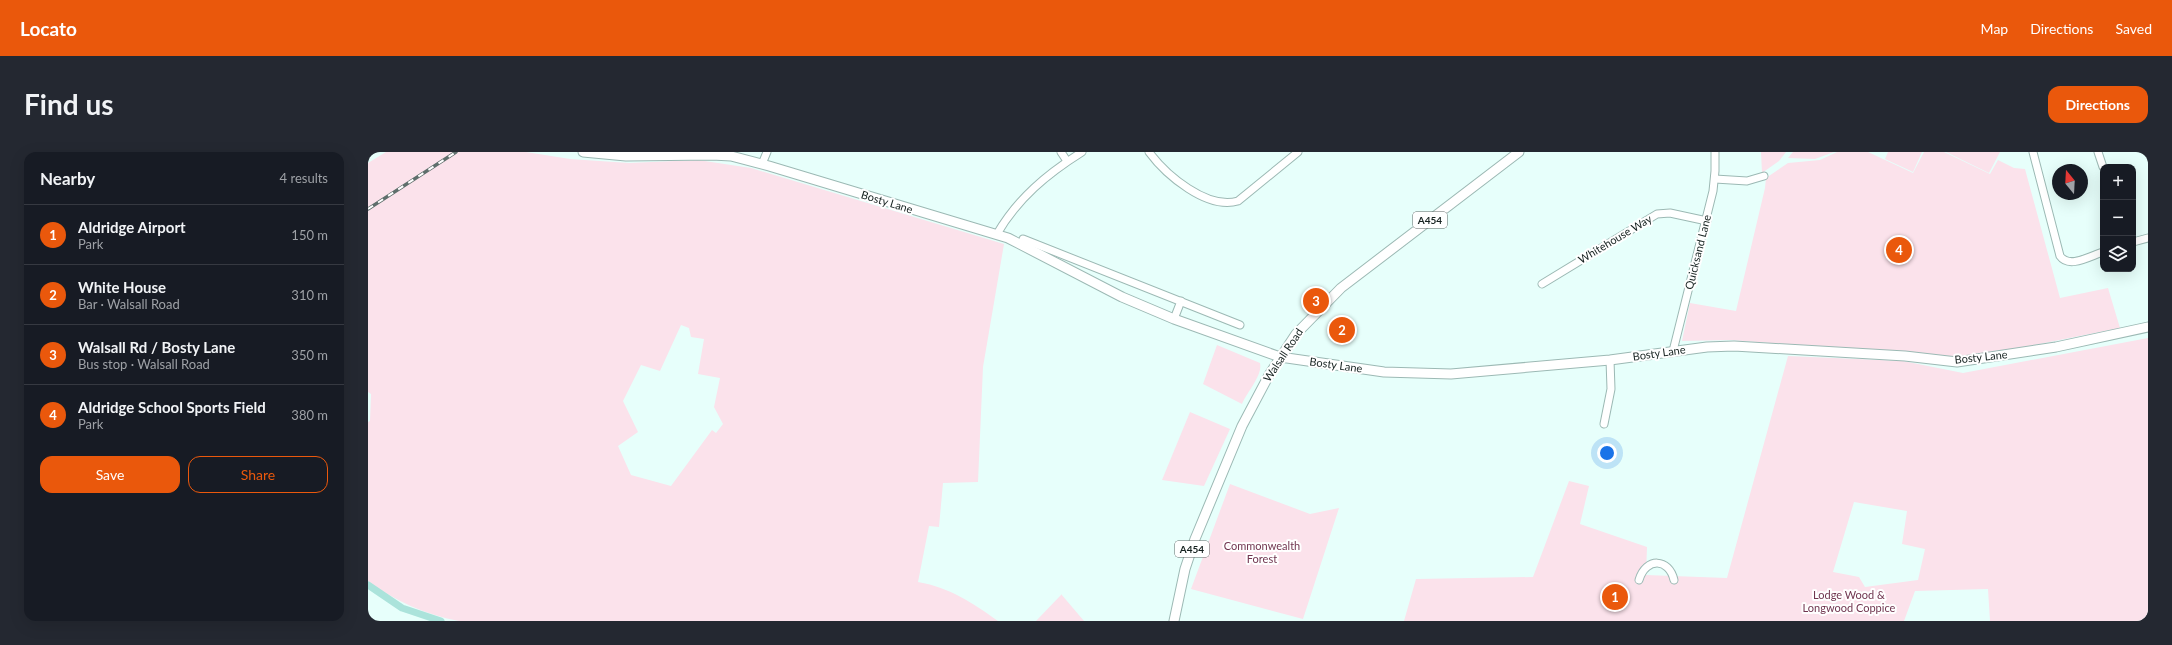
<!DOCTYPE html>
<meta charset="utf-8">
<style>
:root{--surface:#171b24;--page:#242831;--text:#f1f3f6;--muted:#9ea1a6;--line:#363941;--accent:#ea580c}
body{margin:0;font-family:Lato,sans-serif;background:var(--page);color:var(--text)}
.controls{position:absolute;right:12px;top:12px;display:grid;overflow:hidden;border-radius:8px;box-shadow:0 4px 16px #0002}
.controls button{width:36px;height:36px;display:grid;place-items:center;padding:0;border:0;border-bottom:1px solid var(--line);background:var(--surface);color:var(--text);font:20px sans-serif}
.compass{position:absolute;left:1684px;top:12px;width:36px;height:36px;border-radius:50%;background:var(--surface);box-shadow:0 4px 16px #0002;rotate:342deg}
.you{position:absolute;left:1239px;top:301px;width:14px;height:14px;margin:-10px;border:3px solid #fff;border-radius:50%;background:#1a73e8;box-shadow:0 0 0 6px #1a73e833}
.badge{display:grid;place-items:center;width:26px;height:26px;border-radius:50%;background:var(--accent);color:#fff;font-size:13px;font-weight:700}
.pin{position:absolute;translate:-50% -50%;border:2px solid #fff;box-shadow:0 1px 4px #0006}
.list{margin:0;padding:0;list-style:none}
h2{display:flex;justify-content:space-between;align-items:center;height:52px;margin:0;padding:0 16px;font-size:17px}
h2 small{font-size:13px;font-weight:400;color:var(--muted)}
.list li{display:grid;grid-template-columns:26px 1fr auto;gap:12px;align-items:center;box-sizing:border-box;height:60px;padding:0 16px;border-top:1px solid var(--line)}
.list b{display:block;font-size:15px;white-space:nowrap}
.list p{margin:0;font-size:13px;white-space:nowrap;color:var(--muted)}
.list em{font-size:13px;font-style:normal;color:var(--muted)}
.actions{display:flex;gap:8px;padding:12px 16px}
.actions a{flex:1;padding:9px 0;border:1px solid var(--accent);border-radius:12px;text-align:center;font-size:14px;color:var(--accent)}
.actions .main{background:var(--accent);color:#fff}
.icon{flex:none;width:22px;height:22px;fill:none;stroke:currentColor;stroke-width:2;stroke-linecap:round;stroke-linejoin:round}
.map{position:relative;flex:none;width:1780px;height:469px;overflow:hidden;border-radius:12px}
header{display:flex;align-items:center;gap:24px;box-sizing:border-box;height:56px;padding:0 20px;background:var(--accent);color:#fff}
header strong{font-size:19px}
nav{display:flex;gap:22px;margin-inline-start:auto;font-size:14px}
.intro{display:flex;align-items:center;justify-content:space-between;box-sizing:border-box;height:96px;padding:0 24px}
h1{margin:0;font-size:28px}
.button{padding:10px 18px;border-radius:12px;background:var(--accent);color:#fff;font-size:14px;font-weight:700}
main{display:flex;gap:24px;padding:0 24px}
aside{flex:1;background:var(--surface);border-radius:12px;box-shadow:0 4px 16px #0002}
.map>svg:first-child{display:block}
.green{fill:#fbe2eb;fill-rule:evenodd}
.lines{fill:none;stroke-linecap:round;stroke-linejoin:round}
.canal{stroke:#abe3db;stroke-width:7}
.minor-casing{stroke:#9cb9b4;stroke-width:9}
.major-casing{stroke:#9cb9b4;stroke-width:11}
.minor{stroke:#fff;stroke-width:7}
.major{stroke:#fff;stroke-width:9}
.rail-casing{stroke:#5f6f6c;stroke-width:3.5}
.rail{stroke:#fff;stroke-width:2;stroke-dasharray:6;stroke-linecap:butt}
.labels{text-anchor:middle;stroke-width:4;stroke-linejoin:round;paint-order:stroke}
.shield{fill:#fff;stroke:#5c6463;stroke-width:1}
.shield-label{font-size:10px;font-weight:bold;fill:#162220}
.street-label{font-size:11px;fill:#162220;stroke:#fff}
.park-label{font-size:11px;fill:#713650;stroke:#fff}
</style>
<header>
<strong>Locato</strong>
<nav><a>Map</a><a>Directions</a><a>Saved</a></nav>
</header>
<div class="intro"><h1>Find us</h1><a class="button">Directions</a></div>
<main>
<aside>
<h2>Nearby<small>4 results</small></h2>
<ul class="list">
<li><span class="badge">1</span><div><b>Aldridge Airport</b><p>Park</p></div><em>150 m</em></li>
<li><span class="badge">2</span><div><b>White House</b><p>Bar · Walsall Road</p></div><em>310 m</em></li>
<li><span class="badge">3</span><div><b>Walsall Rd / Bosty Lane</b><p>Bus stop · Walsall Road</p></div><em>350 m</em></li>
<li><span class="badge">4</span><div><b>Aldridge School Sports Field</b><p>Park</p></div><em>380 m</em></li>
</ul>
<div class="actions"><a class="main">Save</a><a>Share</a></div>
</aside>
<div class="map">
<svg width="1780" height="469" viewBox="0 0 1780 469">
<rect width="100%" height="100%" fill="#e7fffb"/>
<g class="green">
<path d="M18,0h140l44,7 59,4 69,-3 53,8 253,76 -21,123 -5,115 -35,1 -4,44 -10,-1 -11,56c33,6 53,20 80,39h-539c-32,-6 -65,-20 -91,-40v-159l2,-1 1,-27 -3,-2v-229zM313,173l8,3 2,9 13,2 -6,35 22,4 -6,29 9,17 -7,9 -4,-3 -41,56 -40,-11 -13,-29 20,-14 -15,-31 18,-36 19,6z"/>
<path d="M1393,0h25l-7,9 -17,12z"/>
<path d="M1425,0h41l-19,7 -27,-1z"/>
<path d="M1469,0h31l45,21 11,-21h20l46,22 8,-14 16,8 11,1 35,129 48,-10 12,40 -115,23 -47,6 -227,-17 -49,1 8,-38 46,8 29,-123 1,-10 22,-15 32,-3z"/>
<path d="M1520,0h34l-9,20 -28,-13z"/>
<path d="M1578,0h54l-11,21z"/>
<path d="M1780,186v283h-158l-2,-32 -73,2 -11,30h-500l12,-42 117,-2 36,-96 20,5 -9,38 67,23 -1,28 81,3 61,-222 115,5 60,12zM1486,350l53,9 -5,33 23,5 -7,31 -53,7 -6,-10 -26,-5z"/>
<path d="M849,193l43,18c3,12 -13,29 -18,41l-39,-20z"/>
<path d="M822,260l40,17 -26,57 -42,-6z"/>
<path d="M862,332l80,30 29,-6 -36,111 -112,-30z"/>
<path d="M693,442l23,27h-48l25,-26z"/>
</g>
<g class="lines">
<path class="canal" d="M0,433l34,23 39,13"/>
<g class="minor-casing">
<g id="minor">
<path d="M693,0l6,9"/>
<path d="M781,0c17,23 58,58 89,49l60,-49"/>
<path d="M1665,0l27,104c9,13 30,0 43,-4"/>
<path d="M1730,0l5,15"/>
<path d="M394,12l5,-12"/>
<path d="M1347,27l32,2 17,-5"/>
<path d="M629,82c21,-36 50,-60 85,-82"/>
<path d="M655,87l217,86"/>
<path d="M1765,90l15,-4"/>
<path d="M1174,132l115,-70 13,-1 37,8"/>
<path d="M806,167l7,-18"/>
<path d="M1305,199l40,-160 2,-20v-19"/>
<path d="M1236,272l7,-35 -1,-29"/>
<path d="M1271,428c7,-23 30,-22 35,0"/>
</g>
</g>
<g class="major-casing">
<g id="major">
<path d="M215,0l43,4 86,-1 19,1 38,10 239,72 114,59 52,22 106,38 104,15 67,2 159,-14 97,-13 27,-1 171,10 52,6 99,-15 92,-20"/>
<path d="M806,469l11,-52 10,-30 47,-113 27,-51 27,-41 45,-46 178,-136"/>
</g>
</g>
<use href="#minor" class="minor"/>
<use href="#major" class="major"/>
<g class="rail-casing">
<path id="rail" d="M0,57l88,-57"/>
</g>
<use href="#rail" class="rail"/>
</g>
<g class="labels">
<g class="shield">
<rect x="1045" y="60" width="34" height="16" rx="3"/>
<rect x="807" y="389" width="34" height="16" rx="3"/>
</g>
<g class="shield-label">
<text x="1062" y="72">A454</text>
<text x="824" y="401">A454</text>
</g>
<g class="street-label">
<text transform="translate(519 50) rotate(17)" y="4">Bosty Lane</text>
<text transform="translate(1247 87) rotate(-31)" y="4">Whitehouse Way</text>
<text transform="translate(1330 100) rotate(-76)" y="4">Quicksand Lane</text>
<text transform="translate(1291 201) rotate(-8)" y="4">Bosty Lane</text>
<text transform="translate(915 203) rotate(-56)" y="4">Walsall Road</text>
<text transform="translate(1613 205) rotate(-6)" y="4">Bosty Lane</text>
<text transform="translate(968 213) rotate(8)" y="4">Bosty Lane</text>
</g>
<g class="park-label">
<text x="894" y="398">Commonwealth<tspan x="894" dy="13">Forest</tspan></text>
<text x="1481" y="447">Lodge Wood &amp;<tspan x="1481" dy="13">Longwood Coppice</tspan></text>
</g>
</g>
</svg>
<div class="controls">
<button>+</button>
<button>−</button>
<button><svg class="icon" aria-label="layers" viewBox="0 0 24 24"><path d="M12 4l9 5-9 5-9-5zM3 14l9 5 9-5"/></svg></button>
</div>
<svg class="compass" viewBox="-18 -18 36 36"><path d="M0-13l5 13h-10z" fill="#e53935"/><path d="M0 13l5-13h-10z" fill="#9ea1a6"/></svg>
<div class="you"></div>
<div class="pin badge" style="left:1247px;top:445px">1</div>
<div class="pin badge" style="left:974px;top:178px">2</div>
<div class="pin badge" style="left:948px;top:149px">3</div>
<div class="pin badge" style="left:1531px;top:98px">4</div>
</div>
</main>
